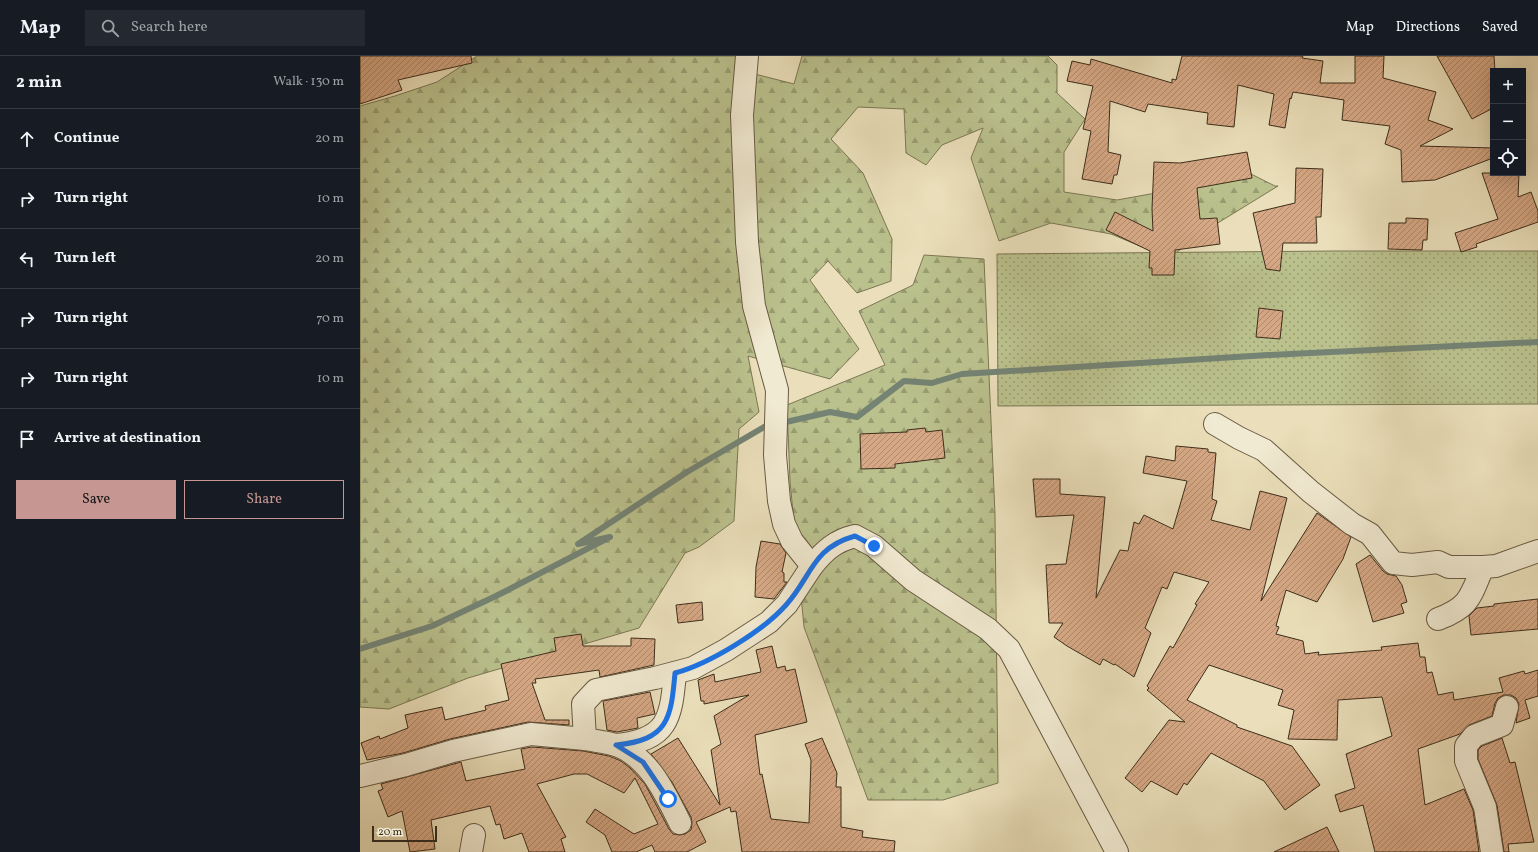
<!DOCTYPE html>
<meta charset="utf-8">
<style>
:root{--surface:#171b24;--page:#242831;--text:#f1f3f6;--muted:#9ea1a6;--line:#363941;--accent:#c59692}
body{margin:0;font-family:Vollkorn,serif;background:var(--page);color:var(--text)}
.controls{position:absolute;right:12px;top:12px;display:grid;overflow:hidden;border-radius:0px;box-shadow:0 4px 16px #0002}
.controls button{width:36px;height:36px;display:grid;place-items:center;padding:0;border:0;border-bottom:1px solid var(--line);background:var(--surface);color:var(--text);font:20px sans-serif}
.scale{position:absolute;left:12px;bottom:10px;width:65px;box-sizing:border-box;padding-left:4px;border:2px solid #3d2d1a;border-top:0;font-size:11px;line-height:14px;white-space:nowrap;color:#3d2d1a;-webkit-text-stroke:3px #f1ead2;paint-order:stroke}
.stop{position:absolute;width:12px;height:12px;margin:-9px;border:3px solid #1a73e8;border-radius:50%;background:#fff}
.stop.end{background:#1a73e8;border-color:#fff;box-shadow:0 1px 4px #0008}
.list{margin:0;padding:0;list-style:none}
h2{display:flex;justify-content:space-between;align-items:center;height:52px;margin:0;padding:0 16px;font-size:17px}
h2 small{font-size:13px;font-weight:400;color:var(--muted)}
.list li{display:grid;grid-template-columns:26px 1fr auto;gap:12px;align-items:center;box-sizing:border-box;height:60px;padding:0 16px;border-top:1px solid var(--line)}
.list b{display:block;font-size:15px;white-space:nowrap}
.list em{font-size:13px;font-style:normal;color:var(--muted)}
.actions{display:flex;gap:8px;padding:12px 16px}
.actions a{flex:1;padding:9px 0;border:1px solid var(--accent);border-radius:0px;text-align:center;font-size:14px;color:var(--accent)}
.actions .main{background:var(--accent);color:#111}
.icon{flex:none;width:22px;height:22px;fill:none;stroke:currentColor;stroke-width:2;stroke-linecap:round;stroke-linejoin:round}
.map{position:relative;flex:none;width:1178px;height:796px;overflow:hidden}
header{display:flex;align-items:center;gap:24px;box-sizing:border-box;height:56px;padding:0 20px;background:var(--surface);border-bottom:1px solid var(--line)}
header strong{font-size:19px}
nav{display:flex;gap:22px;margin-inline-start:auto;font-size:14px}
.search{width:280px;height:36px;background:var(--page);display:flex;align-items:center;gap:10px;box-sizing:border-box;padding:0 14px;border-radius:0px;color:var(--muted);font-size:15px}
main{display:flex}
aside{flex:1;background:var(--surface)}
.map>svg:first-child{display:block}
.forest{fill:url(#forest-firs);stroke:#7c7754}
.garden{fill:url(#garden-dots);stroke:#7c7754}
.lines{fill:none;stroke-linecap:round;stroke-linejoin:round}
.stream{stroke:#748374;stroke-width:6}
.building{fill:url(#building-hatch);stroke:#3d2d1a}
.minor-casing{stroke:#685a42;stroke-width:24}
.minor{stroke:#f1ead2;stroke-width:22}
.route{stroke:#1a73e8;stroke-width:5}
</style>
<header>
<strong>Map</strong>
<div class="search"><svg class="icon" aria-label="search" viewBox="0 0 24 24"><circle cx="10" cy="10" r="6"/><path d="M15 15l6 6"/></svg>Search here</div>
<nav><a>Map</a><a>Directions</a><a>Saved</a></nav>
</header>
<main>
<aside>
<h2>2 min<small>Walk · 130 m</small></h2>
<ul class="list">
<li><svg class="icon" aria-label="ahead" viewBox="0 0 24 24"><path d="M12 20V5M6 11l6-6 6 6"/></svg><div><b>Continue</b></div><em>20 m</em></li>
<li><svg class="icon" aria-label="right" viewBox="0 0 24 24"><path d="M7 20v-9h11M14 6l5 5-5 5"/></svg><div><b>Turn right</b></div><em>10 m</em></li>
<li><svg class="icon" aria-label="left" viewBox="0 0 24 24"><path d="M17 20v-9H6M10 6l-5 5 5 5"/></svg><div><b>Turn left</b></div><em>20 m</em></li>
<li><svg class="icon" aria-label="right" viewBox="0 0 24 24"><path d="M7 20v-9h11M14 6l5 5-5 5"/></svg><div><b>Turn right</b></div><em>70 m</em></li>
<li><svg class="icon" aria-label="right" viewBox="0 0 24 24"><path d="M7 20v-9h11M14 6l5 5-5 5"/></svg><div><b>Turn right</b></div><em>10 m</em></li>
<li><svg class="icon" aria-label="arrive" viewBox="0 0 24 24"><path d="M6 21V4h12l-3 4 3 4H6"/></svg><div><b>Arrive at destination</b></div></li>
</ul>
<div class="actions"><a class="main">Save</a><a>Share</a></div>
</aside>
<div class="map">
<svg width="1178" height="796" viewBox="0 0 1178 796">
<defs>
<pattern id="forest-firs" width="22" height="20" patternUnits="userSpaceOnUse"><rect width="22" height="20" fill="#bac18d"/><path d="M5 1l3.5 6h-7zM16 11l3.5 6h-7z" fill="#989d72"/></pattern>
<pattern id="garden-dots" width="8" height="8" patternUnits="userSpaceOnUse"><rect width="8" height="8" fill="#bac18d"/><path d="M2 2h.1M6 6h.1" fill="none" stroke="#989d72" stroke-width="1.8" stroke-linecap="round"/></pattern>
<pattern id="building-hatch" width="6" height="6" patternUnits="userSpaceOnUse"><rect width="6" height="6" fill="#d6a885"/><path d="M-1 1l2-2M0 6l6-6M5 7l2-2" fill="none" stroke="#af896c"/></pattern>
</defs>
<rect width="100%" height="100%" fill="#eadfba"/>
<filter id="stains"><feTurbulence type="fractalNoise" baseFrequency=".005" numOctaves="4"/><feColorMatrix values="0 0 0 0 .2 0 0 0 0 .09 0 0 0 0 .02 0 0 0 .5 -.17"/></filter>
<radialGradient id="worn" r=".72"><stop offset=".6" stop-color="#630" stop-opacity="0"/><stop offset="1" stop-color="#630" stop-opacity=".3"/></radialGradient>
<g class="forest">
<path d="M117,0h259l-1,13 59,15 8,-28h246l9,9v28l28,26 -21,33v40l53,8 61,-11 65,-19 32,16h3l-70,43 -39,29 -58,-24 -60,-11 -52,18 -28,-83 12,-30 -41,17 -16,20 -20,-12 -2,-44 -46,-2 -27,32 32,34 29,66 -1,42 -34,12 -29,-32 -18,19 49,69 -29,30 -82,-23 11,56 -20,17 -5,92 -35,26 -14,6 -46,75 -171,50 -79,31 -29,-2v-601l35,-10 42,-14z"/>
<path d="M564,199l60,4 11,255 3,269 -55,17h-75l-64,-173 -14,-146 -3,-76 98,-40 -26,-54 54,-26z"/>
</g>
<path class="garden" d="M975,195h203v153l-540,2 -1,-152z"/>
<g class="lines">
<path class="stream" d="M0,593l72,-23 64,-30 114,-59 -32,7 109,-72 77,-45 66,-15 27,5 47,-36 28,2 30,-9 306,-19 270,-13"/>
</g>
<g class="building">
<path d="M0,0h111l1,7 -74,17 4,10 -42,14z"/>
<path d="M822,0h121l-1,2 21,3 -3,22h35v-27h29l-1,22 53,14 -8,28 25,9 -33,17 73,2v10l-58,22 -33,2 -1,-32 -16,-6 5,-18 -48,-6 2,-20 -51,-8 -2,7 -1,-1 -5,30 -16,-3 5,-31 -36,-9 -4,42 -27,-3 1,-11 -60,-9 -3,8 -35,-11 -2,51 13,3 -4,20h-3l-2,9 -30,-5 9,-48 -8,-2 10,-43 -26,-5 5,-20 18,4 1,-6 81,24v-4l4,1z"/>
<path d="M1077,0h57l1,15h-2v37l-21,11z"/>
<path d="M887,96l5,26 -55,10 3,31 17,-1 3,26 -45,6 -1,25h-22v-7h-3l1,-17 -44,-21 9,-18 38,19 -1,-22 2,-47 26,1z"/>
<path d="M936,112l27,1 -2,48h-5l1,26h-34l-3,28 -14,-2 -13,-56 42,-10z"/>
<path d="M1122,117h37l-1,24 13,-5 7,19v11l-62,22 1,3 -16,5 -6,-19 43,-14z"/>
<path d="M1046,162l22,1 -1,21h-4l-1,10 -34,-1 1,-26h17z"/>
<path d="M899,252l24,3 -3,28 -24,-2z"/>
<path d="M565,372l1,4 16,-2 3,28 -50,6v4l-34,1 -1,-35 47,-2v-2z"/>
<path d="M816,390l32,3v3l8,1 -4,46 5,2 -6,19 39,10 10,-39 27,7 -26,103 56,-88 34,24 -8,22 -26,43 -31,-12 -10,36 3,1 -3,7 27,7 2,13 14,-2 -1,3 64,-5 -1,-3 37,-4 2,14h5l2,16 5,-1 6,23 15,-3 1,8 49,-8 -4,-14 25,-7 1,3 13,-4v26l-13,4 5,18 -14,5 3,-19 -3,-6 -5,-3h-7l-6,3 -3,5 -3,13 -23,9 -9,9 -42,15 7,56 39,-16 9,21 6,42h-104l-12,-47 -23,7 -5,-17 20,-7 -9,-34 46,-18 -10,-39 -44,3 -1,40 -49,-1 6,-29 -16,-5 5,-15 -74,-25 -22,35 50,25v2l55,19 28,39 -35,25 -21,-29 -53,-28 -24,32 -3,-2 -7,12 -26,-14 -9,11 -17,-14 44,-58 16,2 -38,-32 2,-2 -2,-2 23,-40 3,2 24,-43 -2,-1 14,-22 -35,-10 -7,17 -5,-2 -17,41 6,5 -17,44 -19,-13 -1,1 -11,-6 -3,6 -33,-19 -13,-9 9,-14h-14l-3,-58 20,-1 8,-49 -38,2 -3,-38h27v15l45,3 -9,101 24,-48 8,1 6,-29 5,2 5,-9 29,14 14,-48 -44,-8 3,-17 29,5z"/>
<path d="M401,485l19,3 6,9 -4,19 2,1v9h3l-13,17 -19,-2 1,-30z"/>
<path d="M1010,499l13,16 4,3 9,2 6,9 5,17 -6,2 3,9 -31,9 -17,-58z"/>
<path d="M1178,543v30l-67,6 -2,-19 8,-8 17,-2v-2z"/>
<path d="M342,546l1,18 -25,3 -2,-18z"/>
<path d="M221,578l2,12h48v-8l24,1 -1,26 -54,12 -1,-7 -64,9 1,4h-4l13,37h24v5l-41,-3 -78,17 -47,14 -36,7 -6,-17 18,-7 1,3 28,-11 -3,-13 37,-8 3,13 41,-10 -1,-4 24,-6 -8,-36 55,-13 -2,-13z"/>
<path d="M412,590l5,22 8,-2 1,5 9,-2 12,53 -52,13 5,40 2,-1 9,45 38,4 2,-63 -6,-16 17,-6 15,35 -1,14h5v40l22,4 -1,6 33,4 -1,11h-152l-6,-41 -5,1 -1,-5 -34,15 10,20 -19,10h-32l-3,-7 -16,7h-24l-7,-17 -19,-13 9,-13 39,25 24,-10 -23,-46 -11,15 -37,-19h-13l-37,10 29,53 -5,2 4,13h-36l-7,-19 -18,6 -4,-15 -4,1 -6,-19 -59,14 4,29 -25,3 -8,-41 -14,6 -10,-26 5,-2 -2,-5 80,-22 5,19 59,-12 -4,-20 11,-2 51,4 26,5 12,5 9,7 15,16 24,45 4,5 7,1 5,-1 6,-4 1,-7 -1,-6 -19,-35 -21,-28 27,-16 42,67 -9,-55 10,-6 -7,-28 35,-21 -45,9v-3h-3l-3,-21 16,-6 1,8 46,-10 -5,-22z"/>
<path d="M290,636l5,22 -18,4 1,10 -21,4 -10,-2 -4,-29z"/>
<path d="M1142,682l8,25 5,-1 19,80 -26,2 1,8h-5l-7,-47 -19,-46v-9l4,-4z"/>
<path d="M967,771l12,25h-65z"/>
</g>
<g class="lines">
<g class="minor-casing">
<g id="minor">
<path d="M855,368l24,14 25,12 47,42 41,32 18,10 23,29 19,2 26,-3 11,5h34l13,-1 42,-15"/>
<path d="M452,510c13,-16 23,-25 43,-30l19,10 39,34 75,49 21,20 108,203"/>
<path d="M1078,563c32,-12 32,-22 45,-52"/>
<path d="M225,683c10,2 21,3 31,6 33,12 49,48 64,78"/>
<path d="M256,689c52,-5 55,-26 59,-72"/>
<path d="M0,720l46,-11 47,-14 78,-17 54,5 -2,-35 13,-14 59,-12 38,-10 33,-18 43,-28 18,-18 25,-38 -20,-25 -8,-17 -5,-23 -4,-46 2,-65 -23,-84 -7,-64 -5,-127 5,-59"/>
<path d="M111,796l3,-17"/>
<path d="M1132,796l-7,-45 -19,-46v-15l8,-10 28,-11 5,-18"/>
</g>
</g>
<use href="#minor" class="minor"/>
</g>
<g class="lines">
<path class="route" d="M308,743l-25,-37 -27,-17c52,-5 55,-26 59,-72 34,-9 88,-42 111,-68 26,-29 26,-57 69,-69l19,10"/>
</g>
<rect width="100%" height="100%" filter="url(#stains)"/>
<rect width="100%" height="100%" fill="url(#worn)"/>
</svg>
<div class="controls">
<button>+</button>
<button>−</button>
<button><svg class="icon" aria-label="locate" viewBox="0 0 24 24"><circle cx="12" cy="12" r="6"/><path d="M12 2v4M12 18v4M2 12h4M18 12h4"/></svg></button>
</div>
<div class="scale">20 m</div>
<div class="stop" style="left:308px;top:743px"></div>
<div class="stop end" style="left:514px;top:490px"></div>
</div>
</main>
